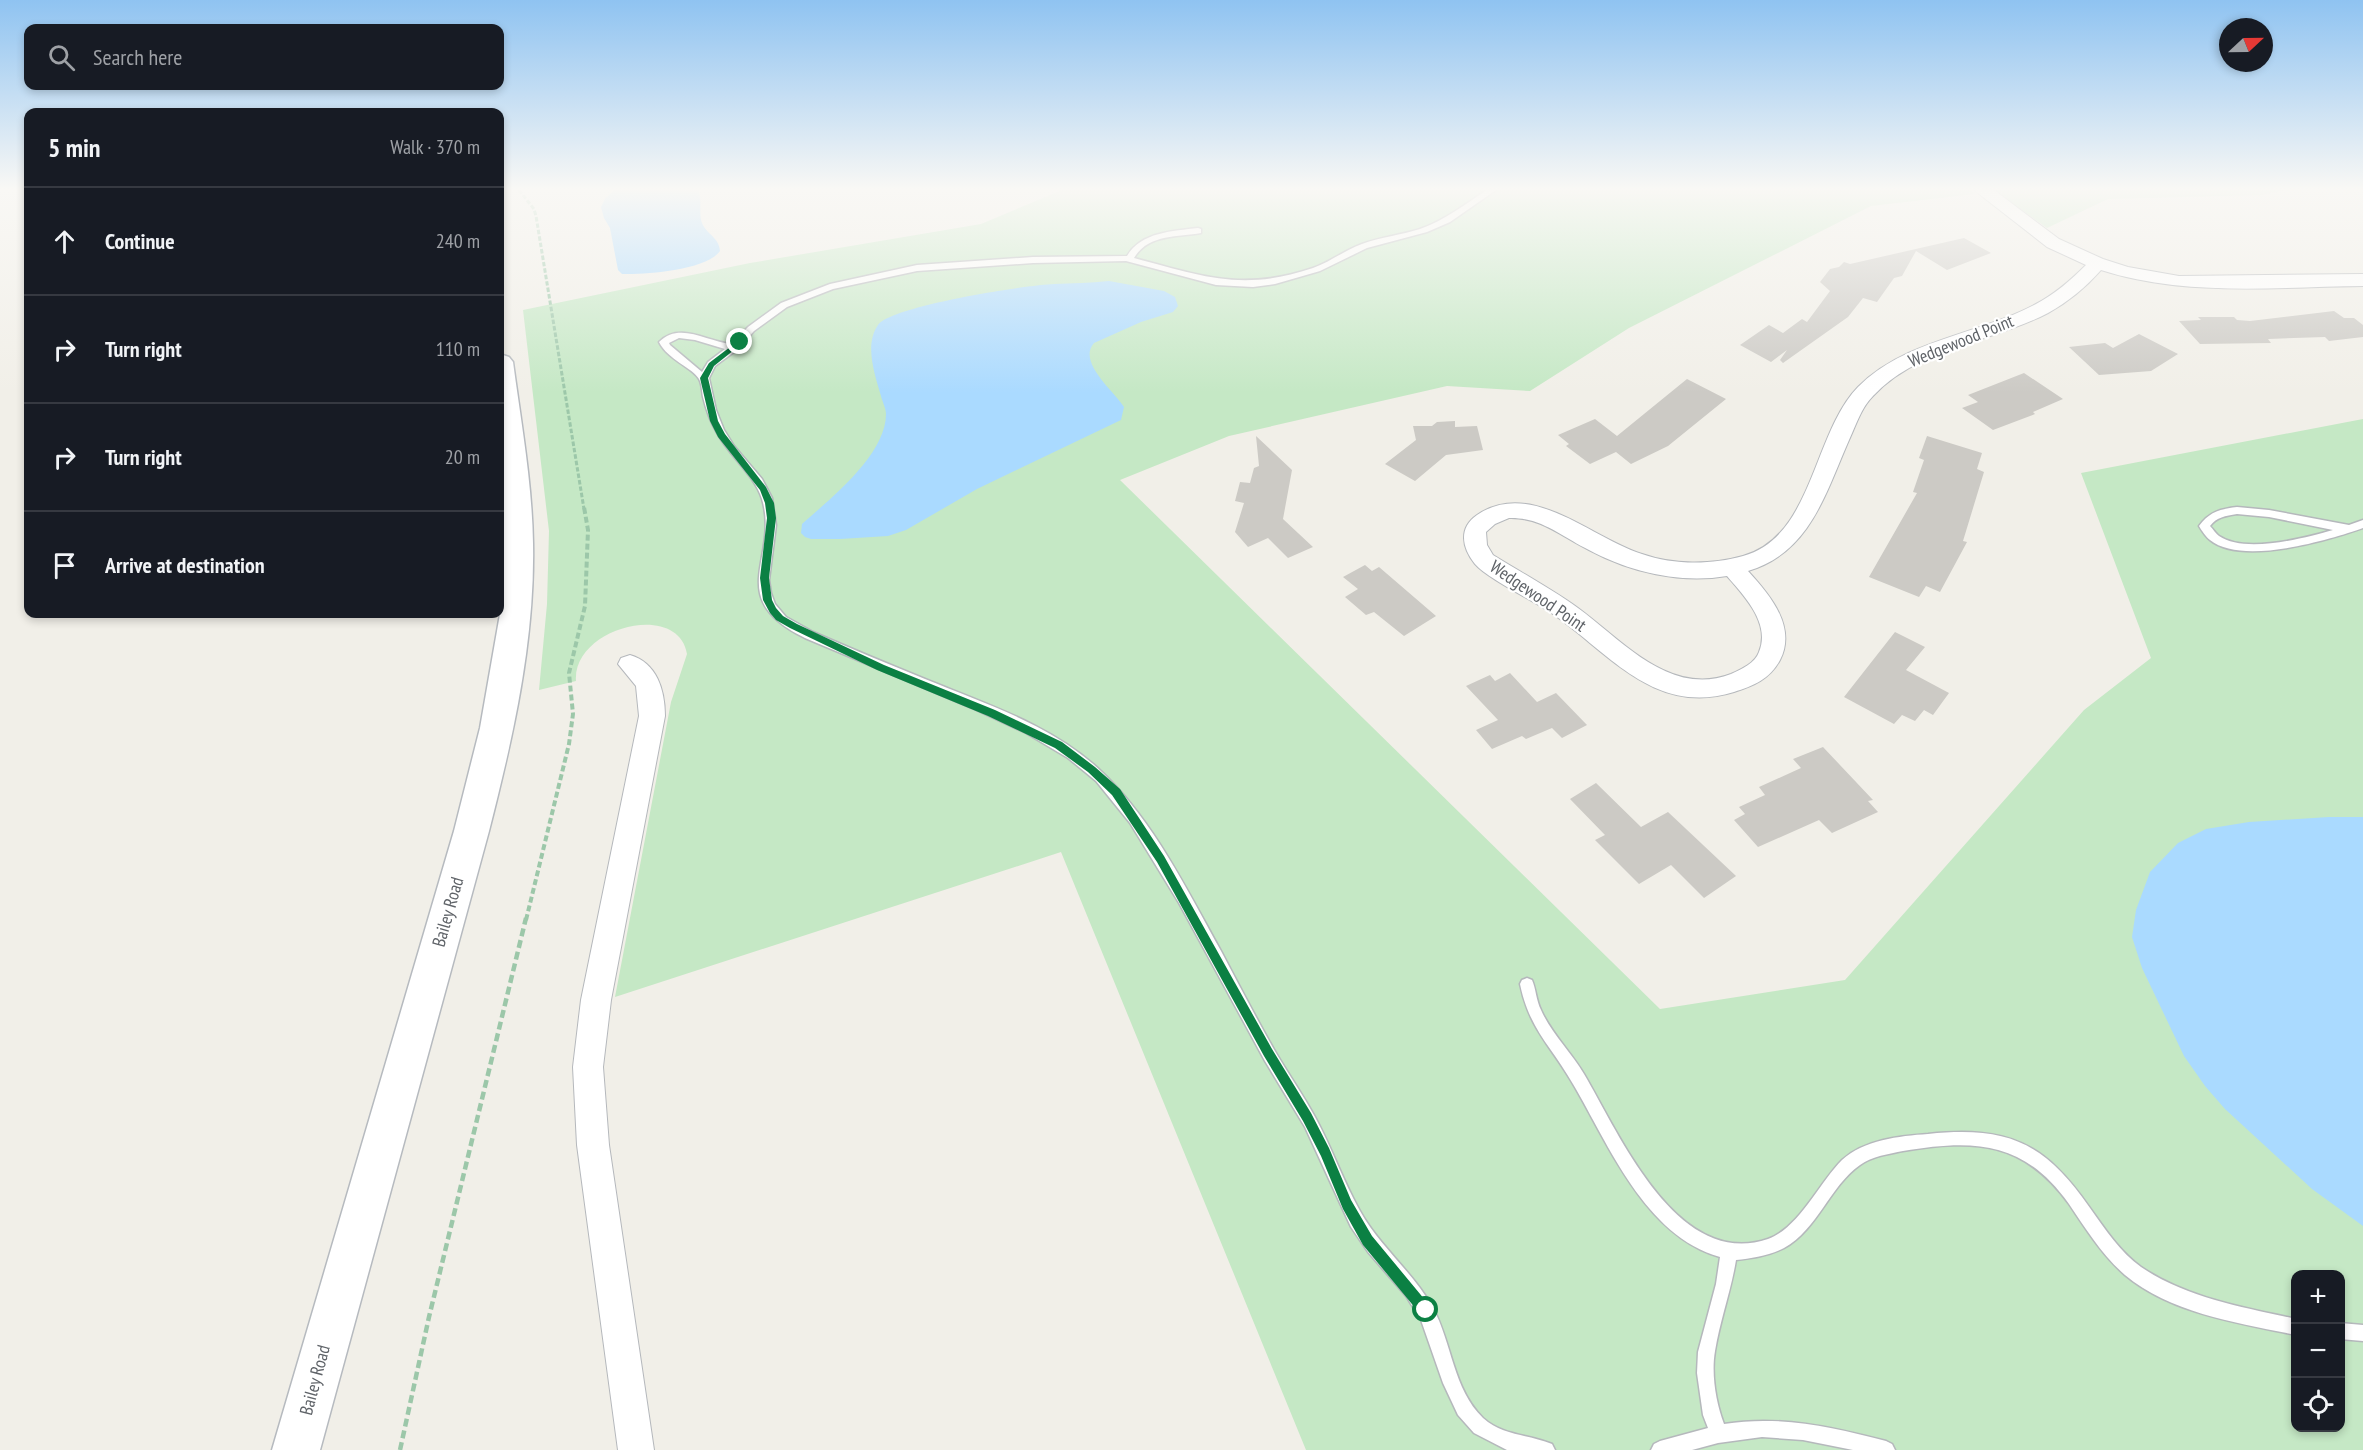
<!DOCTYPE html>
<meta charset="utf-8">
<style>
:root{--surface:#171b24;--page:#242831;--text:#f1f3f6;--muted:#9ea1a6;--line:#363941}
body{margin:0;font-family:"PT Sans Narrow",sans-serif;background:var(--page);color:var(--text)}
.controls{position:absolute;right:18px;bottom:18px;display:grid;overflow:hidden;border-radius:12px;box-shadow:0 3px 9px #0003}
.controls button{width:54px;height:54px;display:grid;place-items:center;padding:0;border:0;border-bottom:2px solid var(--line);background:var(--surface);color:var(--text);font:30px sans-serif}
.compass{position:absolute;left:2219px;top:18px;width:54px;height:54px;border-radius:50%;background:var(--surface);box-shadow:0 3px 9px #0003;rotate:68deg}
.stop{position:absolute;width:18px;height:18px;margin:-14px;border:4px solid #0b8043;border-radius:50%;background:#fff}
.stop.end{background:#0b8043;border-color:#fff;box-shadow:0 2px 6px #0008}
.list{margin:0;padding:0;list-style:none}
h2{display:flex;justify-content:space-between;align-items:center;height:78px;margin:0;padding:0 24px;font-size:26px}
h2 small{font-size:20px;font-weight:400;color:var(--muted)}
.list li{display:grid;grid-template-columns:39px 1fr auto;gap:18px;align-items:center;box-sizing:border-box;height:108px;padding:0 24px;border-top:2px solid var(--line)}
.list b{display:block;font-size:22px;white-space:nowrap}
.list em{font-size:20px;font-style:normal;color:var(--muted)}
.icon{flex:none;width:33px;height:33px;fill:none;stroke:currentColor;stroke-width:2;stroke-linecap:round;stroke-linejoin:round}
.map{position:relative;flex:none;width:2363px;height:1450px;overflow:hidden}
.search{position:absolute;background:var(--surface);box-shadow:0 3px 9px #0003;left:24px;top:24px;width:480px;height:66px;display:flex;align-items:center;gap:15px;box-sizing:border-box;padding:0 21px;border-radius:12px;color:var(--muted);font-size:22px}
.panel{position:absolute;background:var(--surface);box-shadow:0 3px 9px #0003;left:24px;top:108px;width:480px;height:510px;border-radius:12px}
.map>svg:first-child{display:block}
.green{fill:#c5e8c5;fill-rule:evenodd}
.water{fill:#aadaff}
.building{fill:#cccac5}
.lines{fill:none;stroke-linecap:round;stroke-linejoin:round}
.lane-casing{stroke:#b5b8bc;stroke-width:3}
.street-casing{stroke:#b5b8bc;stroke-width:2}
.secondary-casing{stroke:#b6babf;stroke-width:3}
.path-far2{stroke:#9cc7a9;stroke-width:3;stroke-dasharray:4.5 2;stroke-linecap:butt}
.path-far1{stroke:#9cc7a9;stroke-width:4;stroke-dasharray:6 3;stroke-linecap:butt}
.path{stroke:#9cc7a9;stroke-width:4.5;stroke-dasharray:8 4;stroke-linecap:butt}
.lane{fill:#fff;fill-rule:evenodd}
.street{fill:#fff;fill-rule:evenodd}
.secondary{fill:#fff;fill-rule:evenodd}
.route{fill:#0b8043}
.labels{text-anchor:middle;stroke-width:4.5;stroke-linejoin:round;paint-order:stroke}
.street-label{font-size:18px;fill:#5f6368;stroke:#fff}
</style>
<div class="map">
<svg width="2363" height="1450" viewBox="0 0 2363 1450">
<rect width="100%" height="100%" fill="#f1efe8"/>
<g class="green">
<path d="M1062,190h909l3,4 -103,12 -242,122 -99,63 -83,-5 -218,50 -109,44 540,529 185,-29 239,-270 67,-52 -70,-185 282,-54v1031h-1057l-245,-598 -446,145 56,-295 16,-48c-9,-54 -115,-26 -111,27l-37,9 8,-86 2,-73 -26,-221 227,-47 231,-39zM2296,1274h44v154h-44z"/>
<path d="M1994,190h291l-22,5 -155,4 -61,29z"/>
</g>
<g class="water">
<path d="M614,190h84c5,10 0,23 4,33 5,12 17,14 18,28 -13,19 -76,24 -98,23l-4,-4 -8,-42 -6,-10 -3,-11 4,-8z"/>
<path d="M1109,281l55,10 11,6 3,9 -5,6 -32,10 -47,21c-17,19 20,48 30,64l-3,13 -144,69 -71,41 -18,6 -48,3h-29l-6,-2 -4,-4 1,-9c28,-25 84,-69 84,-110 0,-6 -4,-13 -5,-18 -6,-21 -17,-51 -3,-71 13,-19 148,-40 176,-41 19,-1 36,-1 55,-3z"/>
<path d="M2329,817h34v409l-51,-37 -87,-80 -20,-23 -21,-30 -42,-88 -10,-31 4,-27 14,-38 28,-29 28,-14 43,-7z"/>
</g>
<g class="building">
<path d="M1964,238l27,15 -44,17 -31,-19 -14,25 -8,2 -17,24 -14,-4 -15,19 -65,46 -3,-3 7,-10 -16,12 -31,-17 29,-20 14,8 19,-14 5,3 23,-31 -10,-9 10,-13 9,-2 5,-5 6,2z"/>
<path d="M2334,311l10,7h10l9,7v12l-34,4 -4,-4 -57,2 3,4 -71,1 -21,-23 22,-1 -3,-3h36l3,3 13,1z"/>
<path d="M2139,334l39,20 -27,17 -52,4 -30,-28 36,-4 8,5z"/>
<path d="M2024,373l39,26 -30,13 2,2 -42,16 -31,-22 16,-6 -10,-7z"/>
<path d="M1687,379l39,20 -58,47 -37,18 -15,-12 -26,12 -24,-18 3,-2 -11,-9 37,-16 22,17z"/>
<path d="M1455,421v6l22,-1 6,24 -37,5 -31,26 -30,-17 31,-24 -3,-14h19l5,-4z"/>
<path d="M1256,436l36,34 -9,49 30,28 -25,11 -20,-20 -20,9 -13,-15 9,-29 -9,-2 5,-19 10,1 4,-15 5,-2z"/>
<path d="M1927,436l55,17 -5,16 7,3 -21,69 4,1 -27,50 -14,-6 -7,11 -50,-20 48,-84 -4,-1 11,-32 -5,-2z"/>
<path d="M1365,565l7,6 7,-4 57,49 -32,20 -30,-24 -8,3 -21,-18 13,-8 -15,-12z"/>
<path d="M1895,632l30,15 -19,23 43,23 -16,22 -9,-5 -9,11 -13,-6 -8,9 -50,-27z"/>
<path d="M1510,673l27,29 19,-9 31,32 -25,13 -10,-10 -26,11 -4,-3 -30,13 -16,-19 22,-10 -32,-34 24,-11 5,6z"/>
<path d="M1823,747l50,53 -5,1 10,11 -46,21 -13,-13 -61,27 -24,-27 11,-6 -6,-7 26,-12 -6,-8 42,-19 -8,-9z"/>
<path d="M1596,783l45,44 27,-15 68,64 -32,22 -33,-33 -32,19 -44,-44 10,-5 -35,-36z"/>
</g>
<g class="lines">
<g class="lane-casing">
<g id="lane">
<path d="M1487,190h9l-46,32 -23,10 -60,16 -47,23 -45,13 -22,3 -37,-2 -90,-24 -93,2 -116,8 -84,18 -46,18 -33,24 -16,18 -23,17 -6,12 7,32 8,20 10,16 28,33 10,19 4,27 -7,55 2,13 4,11 11,13 27,15c37,16 75,32 112,47 61,25 130,47 178,94 51,49 84,117 118,178 18,34 36,69 55,102 13,22 27,42 39,64 17,31 28,64 45,94 20,36 53,61 73,97 19,35 20,81 50,110 20,18 45,16 69,26l3,6h-48l-33,-17 -16,-18 -15,-32 -22,-63 -15,-24 -38,-44 -17,-25 -46,-100 -40,-66 -86,-158 -49,-80 -34,-42 -28,-23 -42,-25 -54,-25 -167,-70c-83,-41 -25,-79 -43,-139 -8,-25 -34,-44 -46,-68 -6,-10 -10,-22 -13,-34 -1,-5 -1,-13 -4,-18 -6,-11 -31,-19 -40,-37 21,-21 48,0 73,2l16,-17 33,-24 49,-19 87,-19 116,-8 94,-1c14,-24 46,-25 71,-28l3,1v4c-23,4 -53,1 -67,25 68,18 108,34 179,10 17,-6 32,-18 49,-24 19,-7 39,-9 58,-15 24,-8 45,-25 67,-39zM679,338l16,2 30,9 -17,13 -6,10 -32,-27 -1,-2z"/>
<path d="M2237,507l32,3 80,15 14,-5v8c-34,12 -121,38 -153,12 -4,-3 -8,-9 -11,-14 10,-14 21,-17 38,-19zM2237,514l32,3 64,13c-28,8 -88,24 -114,6 -3,-2 -6,-7 -9,-10 7,-9 15,-10 27,-12z"/>
<path d="M1527,978l5,2c4,9 4,20 9,30 10,23 30,42 43,64 36,61 93,196 184,165 31,-11 51,-56 74,-79 22,-20 57,-24 86,-26 80,-8 116,8 162,74 15,21 30,44 51,59 46,31 101,40 155,52v16c-57,-12 -124,-21 -171,-60 -23,-20 -39,-46 -56,-71 -45,-63 -94,-65 -166,-53 -14,3 -31,5 -43,14 -31,22 -42,64 -76,83 -16,8 -32,10 -48,12 -5,31 -16,60 -21,91 -4,23 1,52 9,73 56,-9 108,3 162,17l6,3 3,6h-42l-50,-10 -41,-3 -44,6 -26,7h-41l3,-6 6,-3 48,-13 -5,-13 -6,-42 1,-21 18,-68 4,-27c-75,-21 -111,-112 -147,-173 -21,-37 -44,-55 -53,-100l2,-4z"/>
<path d="M2340,1323l23,2v16l-23,-2z"/>
</g>
</g>
<g class="street-casing">
<g id="street">
<path d="M1974,190h20l65,49 44,20 25,8 51,9 184,-2v12c-87,1 -178,11 -262,-16 -15,17 -33,32 -53,43 -57,30 -129,34 -175,83 -12,12 -17,29 -24,44 -23,52 -39,113 -101,131 22,24 49,56 32,89 -10,19 -27,26 -46,32 -81,25 -126,-41 -184,-80 -18,-12 -63,-34 -75,-48 -13,-16 -17,-36 2,-49 54,-37 114,23 165,39 31,11 69,11 101,2 70,-19 70,-123 115,-169 48,-48 121,-52 178,-83 19,-10 35,-24 50,-39l-39,-18zM1509,518c32,-1 53,19 80,32 41,22 91,34 138,26 17,20 44,47 32,76 -4,11 -17,17 -28,22 -64,25 -114,-40 -160,-71 -25,-17 -52,-32 -78,-48l-6,-10 -1,-13 9,-8z"/>
<path d="M630,655c27,8 35,35 35,61l-54,284 -8,67 6,78 45,305h-36l-41,-305 -4,-78 8,-67 58,-284 -3,-30 -18,-22 3,-6z"/>
</g>
</g>
<g class="secondary-casing">
<path id="secondary" d="M500,354l9,3 4,5c8,60 19,120 20,181 2,98 -20,194 -44,288l-169,619h-48l182,-619 26,-103 20,-114 4,-71 -4,-75z"/>
</g>
<path class="path-far2" d="M519,190l15,19 2,7 48,293"/>
<path class="path-far1" d="M526,920l43,-176 4,-30 -4,-41 16,-67 3,-76 -4,-23"/>
<path class="path" d="M400,1450l29,-133 97,-399"/>
<use href="#lane" class="lane"/>
<use href="#street" class="street"/>
<use href="#secondary" class="secondary"/>
</g>
<linearGradient id="sky" x2="0" y2="1"><stop stop-color="#8fc3f1"/><stop offset="0.48" stop-color="#f9f8f5"/><stop offset="1" stop-color="#f9f8f5" stop-opacity="0"/></linearGradient>
<rect width="2363" height="393" fill="url(#sky)"/>
<path class="route" d="M738,341l6,1 -30,24 -6,12 10,43 7,13 41,53 8,16 2,15 -7,60 3,22 4,8 7,8 14,8 87,41 111,45 67,32 33,25 25,22 44,67 108,193 39,64 18,35 22,52 21,36 58,70 2,4 -2,5 -4,2 -5,-2 -58,-70 -20,-36 -22,-53 -18,-35 -39,-65 -107,-194 -45,-67 -24,-23 -33,-24 -67,-32 -111,-46 -87,-42 -14,-8 -6,-7 -7,-13 -3,-22 7,-60 -2,-15 -5,-13 -42,-53 -8,-16 -10,-43 9,-15z"/>
<g class="labels">
<g class="street-label">
<text transform="translate(1961 341) rotate(-22)" y="6">Wedgewood Point</text>
<text transform="translate(1538 596) rotate(34)" y="6">Wedgewood Point</text>
<text transform="translate(448 912) rotate(-74)" y="6">Bailey Road</text>
<text transform="translate(315 1380) rotate(-75)" y="6">Bailey Road</text>
</g>
</g>
</svg>
<div class="controls">
<button>+</button>
<button>−</button>
<button><svg class="icon" aria-label="locate" viewBox="0 0 24 24"><circle cx="12" cy="12" r="6"/><path d="M12 2v4M12 18v4M2 12h4M18 12h4"/></svg></button>
</div>
<svg class="compass" viewBox="-18 -18 36 36"><path d="M0-13l5 13h-10z" fill="#e53935"/><path d="M0 13l5-13h-10z" fill="#9ea1a6"/></svg>
<div class="stop" style="left:1426px;top:1310px"></div>
<div class="stop end" style="left:740px;top:342px"></div>
<div class="search"><svg class="icon" aria-label="search" viewBox="0 0 24 24"><circle cx="10" cy="10" r="6"/><path d="M15 15l6 6"/></svg>Search here</div>
<section class="panel">
<h2>5 min<small>Walk · 370 m</small></h2>
<ul class="list">
<li><svg class="icon" aria-label="ahead" viewBox="0 0 24 24"><path d="M12 20V5M6 11l6-6 6 6"/></svg><div><b>Continue</b></div><em>240 m</em></li>
<li><svg class="icon" aria-label="right" viewBox="0 0 24 24"><path d="M7 20v-9h11M14 6l5 5-5 5"/></svg><div><b>Turn right</b></div><em>110 m</em></li>
<li><svg class="icon" aria-label="right" viewBox="0 0 24 24"><path d="M7 20v-9h11M14 6l5 5-5 5"/></svg><div><b>Turn right</b></div><em>20 m</em></li>
<li><svg class="icon" aria-label="arrive" viewBox="0 0 24 24"><path d="M6 21V4h12l-3 4 3 4H6"/></svg><div><b>Arrive at destination</b></div></li>
</ul>
</section>
</div>
